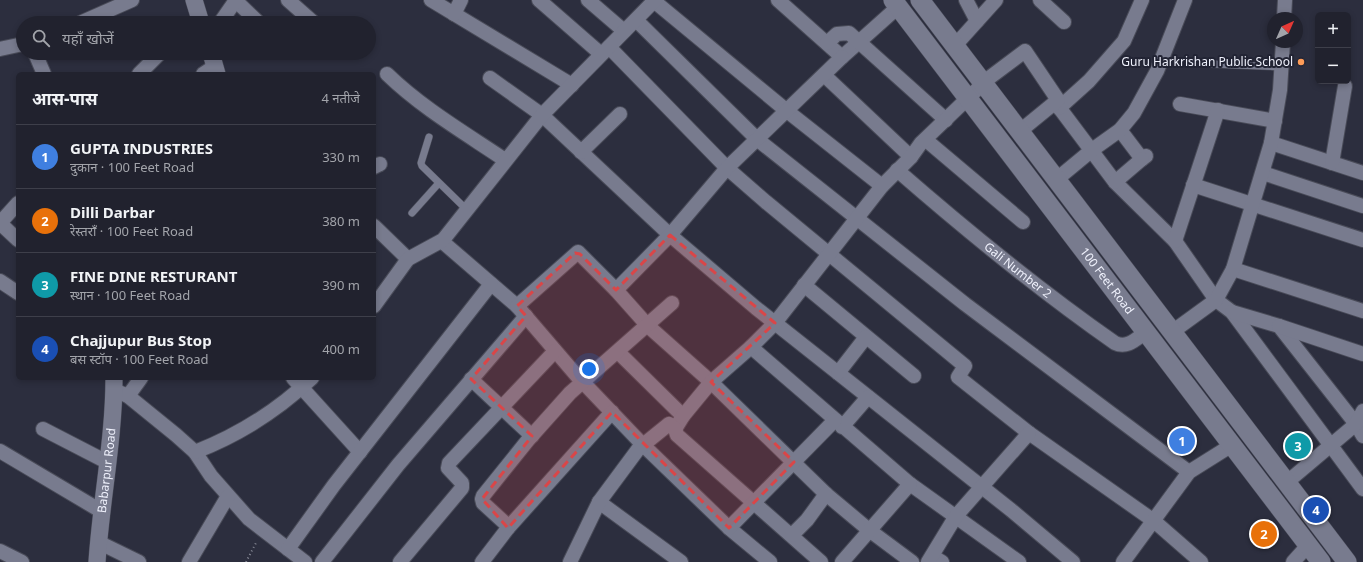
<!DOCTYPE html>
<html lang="hi">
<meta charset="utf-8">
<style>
:root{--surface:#21222e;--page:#292a36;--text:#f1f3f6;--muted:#a2a4aa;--line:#3e3f4a;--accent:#ea580c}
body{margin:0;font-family:"Noto Sans","Noto Sans Devanagari",sans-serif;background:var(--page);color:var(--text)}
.controls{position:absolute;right:12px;top:12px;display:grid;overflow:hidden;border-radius:6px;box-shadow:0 2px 6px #0003}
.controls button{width:36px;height:36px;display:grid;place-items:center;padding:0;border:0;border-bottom:1px solid var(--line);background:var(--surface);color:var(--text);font:20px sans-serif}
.compass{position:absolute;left:1267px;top:12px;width:36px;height:36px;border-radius:50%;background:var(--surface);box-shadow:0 2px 6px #0003;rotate:45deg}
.you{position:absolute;left:589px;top:369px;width:14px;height:14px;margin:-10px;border:3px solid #fff;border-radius:50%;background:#1a73e8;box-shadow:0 0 0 6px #1a73e833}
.badge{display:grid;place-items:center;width:26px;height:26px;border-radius:50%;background:var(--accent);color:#fff;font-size:13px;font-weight:700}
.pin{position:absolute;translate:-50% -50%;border:2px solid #fff;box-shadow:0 1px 4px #0006}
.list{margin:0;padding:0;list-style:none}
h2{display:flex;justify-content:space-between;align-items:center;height:52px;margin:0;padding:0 16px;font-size:17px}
h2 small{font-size:13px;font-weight:400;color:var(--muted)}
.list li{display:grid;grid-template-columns:26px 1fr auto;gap:12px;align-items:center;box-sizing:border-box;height:64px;padding:0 16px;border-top:1px solid var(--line)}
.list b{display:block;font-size:15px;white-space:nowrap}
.list p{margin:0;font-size:13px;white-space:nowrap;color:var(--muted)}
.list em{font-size:13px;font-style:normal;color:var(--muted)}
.icon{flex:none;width:22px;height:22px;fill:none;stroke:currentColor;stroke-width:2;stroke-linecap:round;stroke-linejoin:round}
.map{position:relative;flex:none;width:1363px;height:562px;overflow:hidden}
.search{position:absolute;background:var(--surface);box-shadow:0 2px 6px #0003;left:16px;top:16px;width:360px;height:44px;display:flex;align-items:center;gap:10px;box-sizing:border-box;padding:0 14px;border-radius:22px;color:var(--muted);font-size:15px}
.panel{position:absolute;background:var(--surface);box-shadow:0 2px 6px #0003;left:16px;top:72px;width:360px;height:308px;border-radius:6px}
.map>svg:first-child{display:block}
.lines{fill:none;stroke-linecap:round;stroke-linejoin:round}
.service-casing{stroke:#494b58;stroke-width:8}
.minor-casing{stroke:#494b58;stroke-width:16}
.tertiary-casing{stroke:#494b58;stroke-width:18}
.secondary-casing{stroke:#494b58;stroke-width:20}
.path{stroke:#888a97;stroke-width:2;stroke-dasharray:1 3;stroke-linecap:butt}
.service{stroke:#787b8e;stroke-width:7}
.minor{stroke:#787b8e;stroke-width:14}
.tertiary{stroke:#787b8e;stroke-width:17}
.secondary{stroke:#787b8e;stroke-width:19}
.marked{fill:#da4648;fill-opacity:0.2;stroke:#da4648;stroke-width:3;stroke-dasharray:8 5;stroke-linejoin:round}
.poi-dot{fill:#fe9c58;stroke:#222434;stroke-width:1.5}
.labels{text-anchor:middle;stroke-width:4;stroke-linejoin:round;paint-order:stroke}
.poi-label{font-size:12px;fill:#eff1fc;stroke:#222434;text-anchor:end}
.street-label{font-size:12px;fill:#eff1fc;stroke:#222434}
</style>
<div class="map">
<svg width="1363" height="562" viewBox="0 0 1363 562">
<rect width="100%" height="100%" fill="#2c2e3e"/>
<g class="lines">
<g class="service-casing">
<g id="service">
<path d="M1210,64l71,3"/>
<path d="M429,137l-8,26 1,3 44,43"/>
<path d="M412,213l26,-29"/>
</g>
</g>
<g class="minor-casing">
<g id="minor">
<path d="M288,0l26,23"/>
<path d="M431,0l141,85"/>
<path d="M539,0l62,54"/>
<path d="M588,0l36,31"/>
<path d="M778,0l64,57 56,-50"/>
<path d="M966,0l11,21"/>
<path d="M1040,0l24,22"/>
<path d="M236,1l23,22"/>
<path d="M654,1l133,110 95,75"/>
<path d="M454,14l7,-14"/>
<path d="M1284,18l1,-18"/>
<path d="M636,20l122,120 207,164 224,168"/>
<path d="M80,23l52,-23"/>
<path d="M220,23l16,-23"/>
<path d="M827,43l10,-9 12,-1 97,87"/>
<path d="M954,45l6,-5 36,-40"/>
<path d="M609,47l118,121 39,34 199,164 -7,11 71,56 125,88 47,41"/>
<path d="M0,49l23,-5"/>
<path d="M35,53l9,21"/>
<path d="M139,74l21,-21"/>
<path d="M203,74l12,-8"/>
<path d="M387,74c35,34 78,59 118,86"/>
<path d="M824,75l87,82"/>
<path d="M490,78l52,37 128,120 86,73 255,202 62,52"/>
<path d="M1055,102l60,80 60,59 41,59 16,12 131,177"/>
<path d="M1180,104l95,17"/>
<path d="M1059,108l30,-27 35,-40 18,-41"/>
<path d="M1120,130l22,29 4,-3"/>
<path d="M926,140l97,82"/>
<path d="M1271,143l92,30"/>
<path d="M581,152l39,-38"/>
<path d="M1332,163l13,-77"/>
<path d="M374,167l6,-3"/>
<path id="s1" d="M897,170c70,61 142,120 218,173 12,6 21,-4 31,-11"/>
<path d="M1263,173l100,33"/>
<path d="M1057,179l35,-29 28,-20 14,-17 23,-42 28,-71"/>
<path d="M1115,182l27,-23"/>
<path d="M1193,185l170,55"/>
<path d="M18,203l-18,20 18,17"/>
<path d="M374,226l34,33"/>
<path d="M443,240l2,4 72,62 60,70 65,68 87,84 41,34"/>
<path d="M1175,241l43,-131"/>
<path d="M1233,269l130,42"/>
<path d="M0,281l18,12"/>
<path d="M804,285l110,91"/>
<path d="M616,290l54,-55 57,-67 115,-111"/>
<path d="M374,306l34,-47 35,-19 99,-125 113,-115"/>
<path d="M517,306l61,-54 38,38 32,36 63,56 115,112 43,36 43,32"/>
<path d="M1232,312l47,14 77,98 7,12"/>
<path d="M1279,326l84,28"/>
<path d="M1172,332l44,-32 17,-31 38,-126 9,-53 3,-48"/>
<path d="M751,347l159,137 109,78"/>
<path d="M618,352l65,64"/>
<path d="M838,373l28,-36"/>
<path d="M293,378l67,74"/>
<path d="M471,379l61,57"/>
<path d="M114,390l14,6 48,39 19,17 16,24 38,43 56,43"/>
<path d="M128,396l13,-18"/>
<path d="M842,427l26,-30"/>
<path d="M43,429l64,33"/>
<path d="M675,429l8,-13 28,-34 40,-35 24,-24 107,-137 29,-29 10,-14 68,-65 36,-27 33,49 -38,31"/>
<path d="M643,445l26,-21 6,5 2,6 144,127"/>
<path d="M0,451l101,60"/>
<path d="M195,452c44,-17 83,-42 117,-74"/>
<path d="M1286,483l70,-59 7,-13"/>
<path d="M599,502l82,60"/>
<path d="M508,528l104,-116"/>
<path d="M729,528l106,-108"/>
<path d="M792,535l15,-15 19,-26"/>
<path d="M98,542l41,20"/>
<path d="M288,549l46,-64 157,-201"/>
<path d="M0,551l22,11"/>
<path d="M932,556l10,6"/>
<path d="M189,562l39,-66"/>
<path d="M322,562l76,-97 128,-149"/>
<path d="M400,562l62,-74v-5l-14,-15 1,-5 106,-112"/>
<path d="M482,562l26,-34 -2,-4 -23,-21 -1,-4 1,-3 45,-56 42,-47 102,-90"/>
<path d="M570,562l29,-60 43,-58"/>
<path d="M842,562l68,-78"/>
<path d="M928,562l28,-46 73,-83"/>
<path d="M1123,562l66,-90 43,-27"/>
<path d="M1293,562l9,-10"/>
</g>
</g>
<g class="tertiary-casing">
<g id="tertiary">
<path d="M194,0l7,23"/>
<path d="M211,53l6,21"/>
<path id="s2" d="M97,562c4,-61 17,-123 17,-184"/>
</g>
</g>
<g class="secondary-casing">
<g id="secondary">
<path id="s3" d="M893,0l428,562"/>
<path d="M920,0l427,562"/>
</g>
</g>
<path class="path" d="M246,562l11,-21"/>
<use href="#service" class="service"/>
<use href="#minor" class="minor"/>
<use href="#tertiary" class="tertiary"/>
<use href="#secondary" class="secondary"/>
</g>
<path class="marked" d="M670,235l105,88 -64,59 83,80 -65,66 -117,-116 -104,116 -26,-29 50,-63 -61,-57 55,-63 -9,-10 58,-53 5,1 36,36z"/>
<circle class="poi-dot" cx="1301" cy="62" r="4"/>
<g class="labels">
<g class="poi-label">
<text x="1293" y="66">Guru Harkrishan Public School</text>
</g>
<g class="street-label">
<text dy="4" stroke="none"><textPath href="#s1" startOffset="157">Gali Number 2</textPath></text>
<text dy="4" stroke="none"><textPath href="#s3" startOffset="353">100 Feet Road</textPath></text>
<text dy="4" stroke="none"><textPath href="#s2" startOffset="92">Babarpur Road</textPath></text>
</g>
</g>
</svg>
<div class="controls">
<button>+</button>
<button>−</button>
</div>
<svg class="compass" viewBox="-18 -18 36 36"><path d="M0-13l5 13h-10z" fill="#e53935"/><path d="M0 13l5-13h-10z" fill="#a2a4aa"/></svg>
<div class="you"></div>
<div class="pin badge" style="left:1182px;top:441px;background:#3f7fe0">1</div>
<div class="pin badge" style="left:1264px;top:534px;background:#e8710a">2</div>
<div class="pin badge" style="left:1298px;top:446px;background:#0f9aa8">3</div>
<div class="pin badge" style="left:1316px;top:510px;background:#1a4fb4">4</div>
<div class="search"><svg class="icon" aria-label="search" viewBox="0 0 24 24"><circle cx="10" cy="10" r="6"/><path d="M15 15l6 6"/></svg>यहाँ खोजें</div>
<section class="panel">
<h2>आस-पास<small>4 नतीजे</small></h2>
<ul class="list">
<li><span class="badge" style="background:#3f7fe0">1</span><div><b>GUPTA INDUSTRIES</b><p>दुकान · 100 Feet Road</p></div><em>330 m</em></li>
<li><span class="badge" style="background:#e8710a">2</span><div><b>Dilli Darbar</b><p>रेस्तराँ · 100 Feet Road</p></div><em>380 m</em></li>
<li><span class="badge" style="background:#0f9aa8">3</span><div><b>FINE DINE RESTURANT</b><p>स्थान · 100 Feet Road</p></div><em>390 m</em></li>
<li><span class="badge" style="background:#1a4fb4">4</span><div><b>Chajjupur Bus Stop</b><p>बस स्टॉप · 100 Feet Road</p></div><em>400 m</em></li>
</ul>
</section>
</div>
